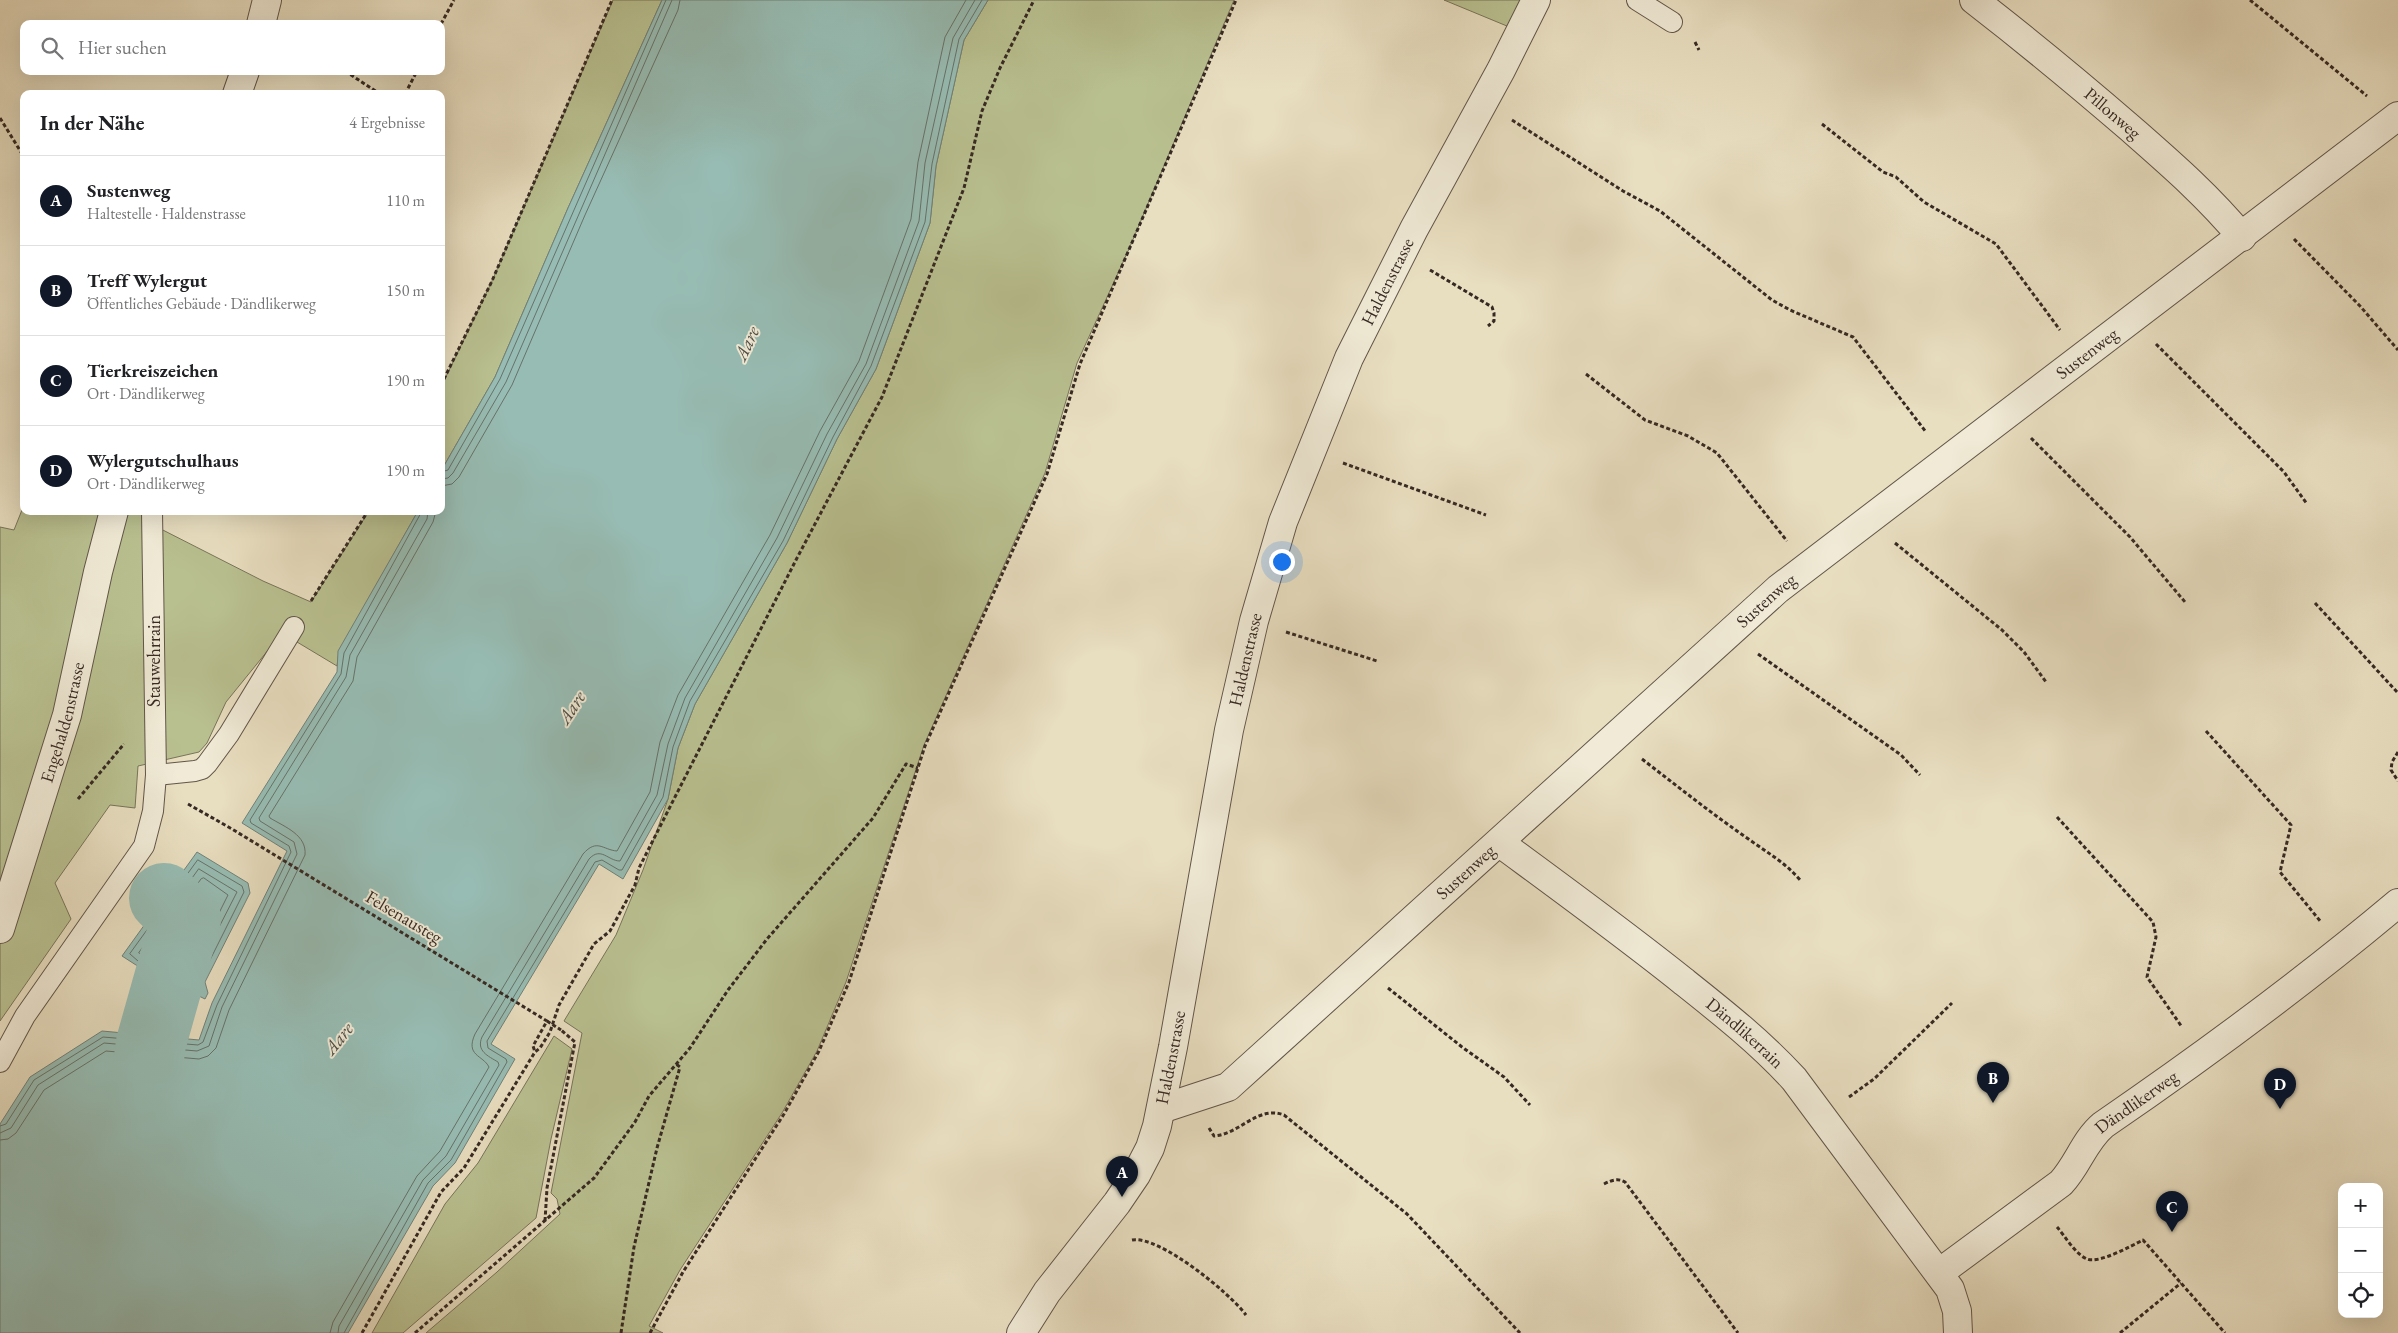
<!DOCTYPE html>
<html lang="de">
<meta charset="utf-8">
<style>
:root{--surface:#fff;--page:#f2f2f2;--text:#202124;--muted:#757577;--line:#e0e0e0;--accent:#111827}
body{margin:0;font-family:"EB Garamond",serif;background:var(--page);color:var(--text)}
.controls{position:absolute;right:15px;bottom:15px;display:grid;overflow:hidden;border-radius:10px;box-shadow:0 5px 20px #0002}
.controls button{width:45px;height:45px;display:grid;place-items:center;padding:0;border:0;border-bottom:1px solid var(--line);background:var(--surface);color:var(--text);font:25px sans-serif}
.you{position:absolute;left:1281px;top:561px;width:18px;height:18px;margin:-12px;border:4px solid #fff;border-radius:50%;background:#1a73e8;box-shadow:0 0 0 8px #1a73e833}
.badge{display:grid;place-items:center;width:32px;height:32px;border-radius:50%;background:var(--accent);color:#fff;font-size:16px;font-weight:700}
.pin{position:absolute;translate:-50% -41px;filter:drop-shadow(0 1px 2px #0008)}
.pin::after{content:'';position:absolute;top:26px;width:18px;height:15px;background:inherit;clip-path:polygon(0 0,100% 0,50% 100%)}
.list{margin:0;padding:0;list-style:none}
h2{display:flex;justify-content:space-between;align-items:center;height:65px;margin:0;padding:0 20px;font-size:21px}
h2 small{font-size:16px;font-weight:400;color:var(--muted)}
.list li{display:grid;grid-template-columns:32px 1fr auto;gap:15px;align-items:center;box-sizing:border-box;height:90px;padding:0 20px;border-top:1px solid var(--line)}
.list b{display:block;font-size:19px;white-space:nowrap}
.list p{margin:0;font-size:16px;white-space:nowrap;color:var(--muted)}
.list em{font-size:16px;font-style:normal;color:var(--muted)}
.icon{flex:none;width:28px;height:28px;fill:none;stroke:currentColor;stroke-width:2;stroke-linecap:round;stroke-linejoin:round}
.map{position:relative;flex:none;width:2398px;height:1333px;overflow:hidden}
.search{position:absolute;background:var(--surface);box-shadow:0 5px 20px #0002;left:20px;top:20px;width:425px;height:55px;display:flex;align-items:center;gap:12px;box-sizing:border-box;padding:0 18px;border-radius:10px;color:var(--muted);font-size:19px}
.panel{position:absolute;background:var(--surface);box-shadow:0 5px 20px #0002;left:20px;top:90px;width:425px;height:425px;border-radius:10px}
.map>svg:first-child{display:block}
.green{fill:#b9c090;stroke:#78745a}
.water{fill:#97bcb3;stroke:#708179}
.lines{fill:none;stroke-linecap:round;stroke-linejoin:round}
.shore{stroke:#66726b;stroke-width:1}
.river{stroke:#97bcb3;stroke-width:70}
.lane-casing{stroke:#62564a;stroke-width:22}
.street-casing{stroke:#62564a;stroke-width:30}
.path{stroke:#362923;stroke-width:3;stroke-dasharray:4 2.5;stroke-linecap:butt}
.lane{stroke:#f0ead6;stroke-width:20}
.street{stroke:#f0ead6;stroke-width:28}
.path-bridge{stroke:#362923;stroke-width:3;stroke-dasharray:4 2.5;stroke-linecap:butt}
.labels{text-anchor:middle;stroke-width:4;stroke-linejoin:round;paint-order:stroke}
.street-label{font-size:18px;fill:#362923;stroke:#f0ead6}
.water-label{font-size:19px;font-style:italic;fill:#4e4e47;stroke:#f0ead6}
</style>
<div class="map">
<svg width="2398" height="1333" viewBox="0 0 2398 1333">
<rect width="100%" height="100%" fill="#e8dec0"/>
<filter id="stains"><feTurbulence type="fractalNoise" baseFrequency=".004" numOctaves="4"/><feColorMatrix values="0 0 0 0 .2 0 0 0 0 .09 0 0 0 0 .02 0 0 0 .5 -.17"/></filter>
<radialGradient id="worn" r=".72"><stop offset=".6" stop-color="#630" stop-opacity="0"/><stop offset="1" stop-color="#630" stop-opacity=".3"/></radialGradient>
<g class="green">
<path d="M613,0h49l-94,208 -73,169 -54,94v-84l51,-106z"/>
<path d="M988,0h246l-105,249 -52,114 -32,110 -121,272 -78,237 -29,69 -35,62 -102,157 -31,56 14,7h-237l71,-61 63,-58 -3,-15 -6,-6 31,-160 -18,-12 52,-86 27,-65 25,-71 10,-51 17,-44 92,-161 50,-104 39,-70 54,-146 6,-57 28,-126z"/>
<path d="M1444,0h90l-15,31z"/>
<path d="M24,505v6h88l-112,414v-398l14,3z"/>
<path d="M114,511h37l2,14 110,56 48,21 58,-91h49l-79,140 -2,15 -55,-33 -56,69 -19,41 -8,9 -61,14 -3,42 -25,-3 -55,78 16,36 -71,102v-90z"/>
<path d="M554,1036l18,13 -21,90 -15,79 -133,115h-31l73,-129 33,-41z"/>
</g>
<g class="water">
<path d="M662,0h326l-24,40 -28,126 -6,57 -54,146 -39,70 -50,104 -92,161 -17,44 -10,51 -45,80 -24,-15 -108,180 24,15 -60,104 -22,23 -85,147h-348v-209l30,-47 72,-46 97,9 13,-37 75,-152 -45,-28 95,-151 1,-21 80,-140h23v-40l54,-94 73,-169z"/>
<path d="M197,852l51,31 2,10 -45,89 3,11 -3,6 -69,-34 -14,-9z"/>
</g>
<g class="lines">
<g class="shore">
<path d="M441,472l7,-2 52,-91 166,-379"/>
<path d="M441,479l7,-1 5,-5 53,-91 166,-382"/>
<path d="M441,486l11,-2 7,-7 53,-92 73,-170 93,-205 2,-10"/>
<path d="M198,860l44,26 2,6 -44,88 1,8 -2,2 -61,-29 -8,-7z"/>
<path d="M199,869l38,23 -45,88 -53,-27z"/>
<path d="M204,878l24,17 -37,74 -3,1 -38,-20 51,-71z"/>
<path d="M0,1126l6,-2 28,-44 69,-43 95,8 5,-3 14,-37 74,-153 -2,-6 -38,-23 -1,-3 91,-146 3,-21 78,-142"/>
<path d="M0,1133l11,-5 27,-43 66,-42 93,8 12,-5 13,-39 75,-153 -3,-12 -34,-21 -1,-3 87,-141 4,-22 77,-136 1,-8"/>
<path d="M0,1140l8,-1 8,-6 28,-43 62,-39 93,8 9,-3 8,-8 13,-38 76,-155c2,-20 -20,-28 -35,-37l-1,-2 84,-135 4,-24 76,-135 3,-11"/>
<path d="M330,1333l3,-11 84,-146 23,-25 49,-84c-6,-12 -24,-11 -14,-33l108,-180c14,-16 20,-4 34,-3l33,-59 10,-50 18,-47 92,-160 50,-104 39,-70 52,-142 7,-57 27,-125 21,-37"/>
<path d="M338,1333l1,-7 84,-146 23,-24 53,-91 -1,-3c-10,-6 -22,-11 -16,-25l107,-178c12,-13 19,2 31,2l37,-66 11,-51 17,-46 92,-160 50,-104 39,-70 53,-143 6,-58 28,-125 22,-38"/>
<path d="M344,1333l84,-150 23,-23 56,-98 -1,-3 -18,-11 -1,-7 108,-179 7,-2 17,10h3l41,-73 10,-50 17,-46 93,-160 50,-104 38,-71 54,-144 7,-58 27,-125 23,-39"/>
</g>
<path class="river" d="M139,1132l12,-89 35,-124 -22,-21"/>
<g class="lane-casing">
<g id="lane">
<path d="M1637,0l35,22"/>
<path d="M156,775l39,-4 7,-2 5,-5 22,-30 65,-107"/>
<path d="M0,1062l25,-46 119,-170 9,-35 3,-36 -4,-264"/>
</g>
</g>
<g class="street-casing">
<g id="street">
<path id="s1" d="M1974,0c53,41 105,84 156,128 41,36 77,67 112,109"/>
<path d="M261,24l6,-24"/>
<path d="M237,94l8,-23"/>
<path id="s2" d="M1500,843c61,45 123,90 183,138 39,31 77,61 111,98l156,210 7,22 1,22"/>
<path id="s3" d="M0,929l67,-214 31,-143 16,-61"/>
<path id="s4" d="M1161,1109l67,-22 550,-498 620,-473"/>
<path id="s5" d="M1939,1273l122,-90c17,-18 23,-42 42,-58 102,-70 201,-143 295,-222"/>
<path id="s6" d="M1021,1333l26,-41 70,-89 19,-28 14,-27 7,-22 16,-79 56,-317 25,-109 29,-99 66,-164 65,-129 87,-159 35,-70"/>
</g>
</g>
<g class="path">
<path d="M2250,0l117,96"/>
<path d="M441,24l13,-24"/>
<path d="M1695,42l4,8"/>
<path d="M345,71l35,23"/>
<path d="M405,94l12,-23"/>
<path d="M0,118l24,39"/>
<path d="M1512,120l111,71 37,20 112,89 18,10 63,27 73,95"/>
<path d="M1822,124l61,48 13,5 28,25 72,42 64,86"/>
<path d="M2294,239l66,67 38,44"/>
<path d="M1430,270l62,37 2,6v8l-6,5"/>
<path d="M2156,344l128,128 23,32"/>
<path d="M1586,374l59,46 43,16 29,17 70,88"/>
<path d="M441,385l51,-104 120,-281"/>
<path d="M2031,438l99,99 55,65"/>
<path d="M1343,463l143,52"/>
<path d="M1895,543l107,87 22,22 22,30"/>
<path d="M311,601l57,-90"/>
<path d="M2315,603l83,90"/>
<path d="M1286,632l91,29"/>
<path d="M1758,654l143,101 19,20"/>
<path d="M2206,731l85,94 -11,47 41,50"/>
<path d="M2398,752l-6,10 -1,8 7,11"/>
<path d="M1642,759c35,27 69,54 105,79 19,14 38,24 54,43"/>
<path d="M78,799l46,-55"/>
<path d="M188,804l44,25 315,192 -14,25 2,6"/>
<path d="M2057,817l96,105 3,15 -9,40 35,50"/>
<path d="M1388,988l74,59 42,30 26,28"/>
<path d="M1849,1097l25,-18 78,-76"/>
<path d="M1209,1128l5,8c26,-2 44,-31 70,-21l123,99 113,119"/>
<path d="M1604,1184c8,-4 14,-6 21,-2l113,151"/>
<path d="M545,1221l2,-33 28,-146 -14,-12"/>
<path d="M2057,1227c8,9 18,27 30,32 12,5 44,-13 56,-19l82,93"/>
<path d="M1132,1240c27,-5 98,53 114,75"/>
<path d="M362,1333l79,-141 23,-24 71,-116 5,-4 10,-16 9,-27 35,-61 16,-13 25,-46 4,-17 37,-73 121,-237 85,-161 82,-209 18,-77 18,-43 34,-68"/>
<path d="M415,1333l179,-155 41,-56 14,-26 41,-48 38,-58 39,-51 106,-121 33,-54 12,4"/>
<path d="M621,1333l13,-86 23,-99 23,-81 -4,-3"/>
<path d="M650,1333l33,-61 101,-158 35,-63 30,-69 76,-236 122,-272 33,-110 156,-364"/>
<path d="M2120,1333l61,-50"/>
</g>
<use href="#lane" class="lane"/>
<use href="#street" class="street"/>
<path class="path-bridge" d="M547,1021l14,9"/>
</g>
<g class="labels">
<g class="street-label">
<text dy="6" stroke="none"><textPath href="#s1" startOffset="179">Pillonweg</textPath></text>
<text dy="6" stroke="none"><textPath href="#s6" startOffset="1129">Haldenstrasse</textPath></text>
<text dy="6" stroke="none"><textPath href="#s4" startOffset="1201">Sustenweg</textPath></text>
<text dy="6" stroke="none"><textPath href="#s4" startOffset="796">Sustenweg</textPath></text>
<text dy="6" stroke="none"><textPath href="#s6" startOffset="724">Haldenstrasse</textPath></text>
<text transform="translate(154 661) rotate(-90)" y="6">Stauwehrrain</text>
<text dy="6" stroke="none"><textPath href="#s3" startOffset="216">Engehaldenstrasse</textPath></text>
<text dy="6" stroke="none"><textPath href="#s4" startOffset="391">Sustenweg</textPath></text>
<text transform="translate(404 917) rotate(31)" y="6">Felsenausteg</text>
<text dy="6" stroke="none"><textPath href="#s2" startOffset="310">Dändlikerrain</textPath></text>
<text dy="6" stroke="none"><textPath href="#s6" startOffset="319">Haldenstrasse</textPath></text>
<text dy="6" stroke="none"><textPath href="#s5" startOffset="264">Dändlikerweg</textPath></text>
</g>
<g class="water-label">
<text transform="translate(746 343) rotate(-65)" y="7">Aare</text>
<text transform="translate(571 707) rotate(-57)" y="7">Aare</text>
<text transform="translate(338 1038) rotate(-51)" y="7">Aare</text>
</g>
</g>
<rect width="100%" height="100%" filter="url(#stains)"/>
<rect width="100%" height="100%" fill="url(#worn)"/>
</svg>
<div class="controls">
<button>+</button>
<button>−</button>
<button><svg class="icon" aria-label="locate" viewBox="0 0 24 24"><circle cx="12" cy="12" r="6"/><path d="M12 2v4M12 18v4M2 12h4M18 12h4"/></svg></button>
</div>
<div class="you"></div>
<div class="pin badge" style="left:1122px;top:1197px">A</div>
<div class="pin badge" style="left:1993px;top:1103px">B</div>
<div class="pin badge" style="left:2172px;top:1232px">C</div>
<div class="pin badge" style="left:2280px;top:1109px">D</div>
<div class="search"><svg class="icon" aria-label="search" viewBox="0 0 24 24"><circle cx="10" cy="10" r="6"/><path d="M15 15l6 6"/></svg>Hier suchen</div>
<section class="panel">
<h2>In der Nähe<small>4 Ergebnisse</small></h2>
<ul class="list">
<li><span class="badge">A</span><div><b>Sustenweg</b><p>Haltestelle · Haldenstrasse</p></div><em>110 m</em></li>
<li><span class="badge">B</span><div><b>Treff Wylergut</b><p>Öffentliches Gebäude · Dändlikerweg</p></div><em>150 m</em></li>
<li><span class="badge">C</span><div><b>Tierkreiszeichen</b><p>Ort · Dändlikerweg</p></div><em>190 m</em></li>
<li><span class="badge">D</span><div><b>Wylergutschulhaus</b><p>Ort · Dändlikerweg</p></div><em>190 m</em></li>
</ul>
</section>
</div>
